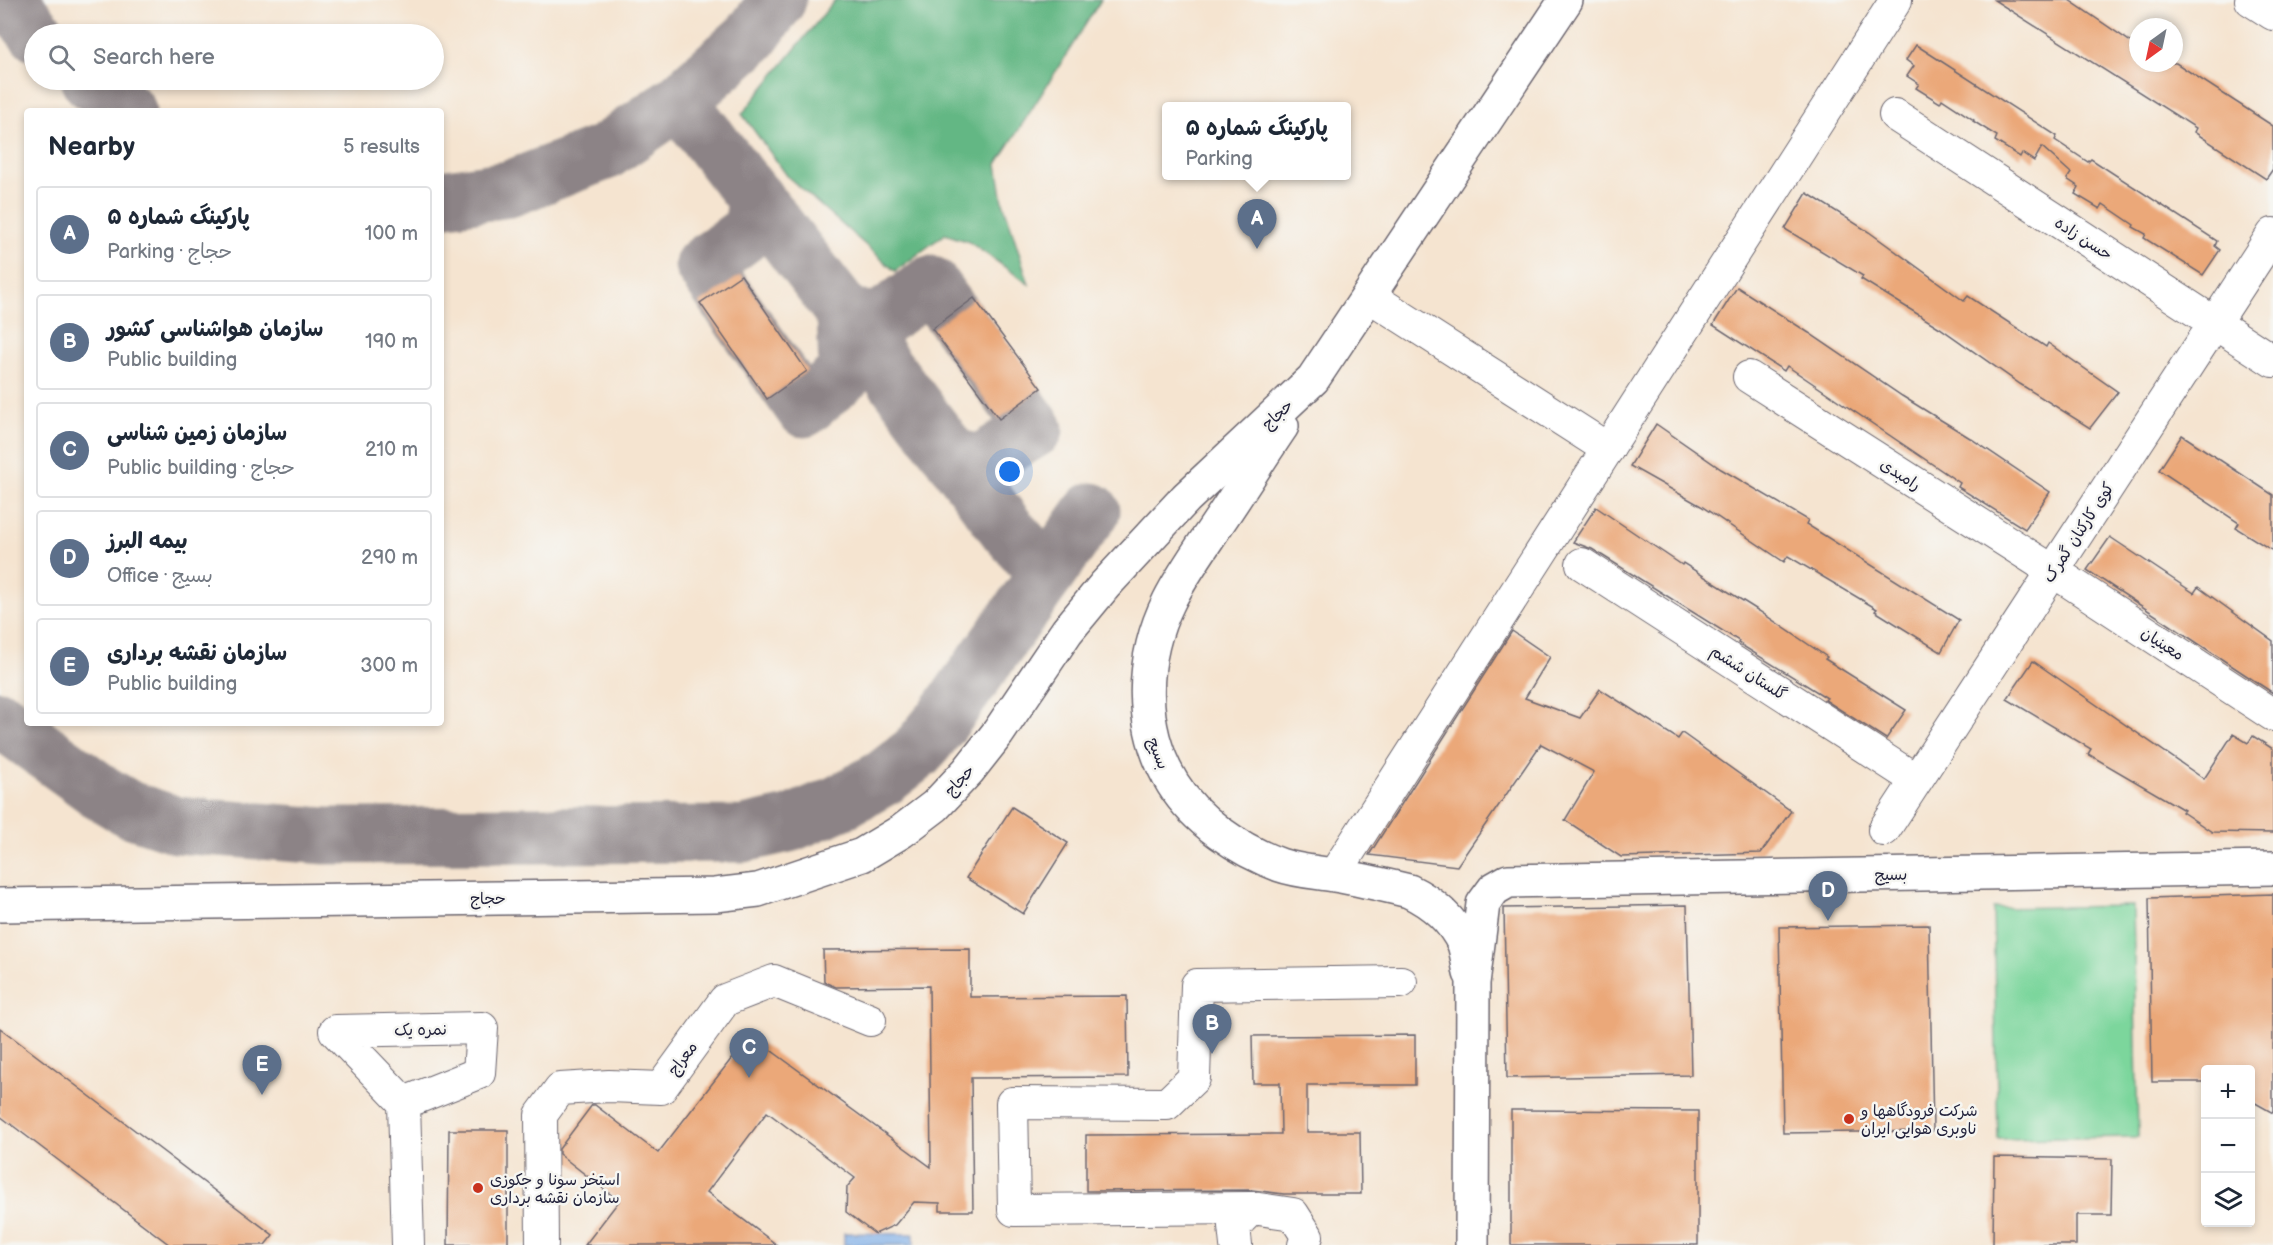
<!DOCTYPE html>
<meta charset="utf-8">
<style>
:root{--surface:#fff;--page:#f2f2f3;--text:#1f2937;--muted:#747a83;--line:#e0e1e3;--accent:#1a73e8}
body{margin:0;font-family:"Balsamiq Sans","Playpen Sans Arabic",sans-serif;background:var(--page);color:var(--text)}
.controls{position:absolute;right:18px;bottom:18px;display:grid;overflow:hidden;border-radius:6px;box-shadow:0 3px 9px #0003}
.controls button{width:54px;height:54px;display:grid;place-items:center;padding:0;border:0;border-bottom:2px solid var(--line);background:var(--surface);color:var(--text);font:30px sans-serif}
.compass{position:absolute;left:2129px;top:18px;width:54px;height:54px;border-radius:50%;background:var(--surface);box-shadow:0 3px 9px #0003;rotate:213deg}
.you{position:absolute;left:1010px;top:472px;width:21px;height:21px;margin:-15px;border:4px solid #fff;border-radius:50%;background:#1a73e8;box-shadow:0 0 0 9px #1a73e833}
.badge{display:grid;place-items:center;width:39px;height:39px;border-radius:50%;background:var(--accent);color:#fff;font-size:20px;font-weight:700}
.pin{position:absolute;translate:-50% -50px;filter:drop-shadow(0 2px 3px #0008)}
.pin::after{content:'';position:absolute;top:32px;width:21px;height:18px;background:inherit;clip-path:polygon(0 0,100% 0,50% 100%)}
.popup{position:absolute;left:1162px;top:102px;width:189px;height:78px;box-sizing:border-box;display:grid;place-content:center;border-radius:6px;background:var(--surface);filter:drop-shadow(0 2px 4px #0005);font-size:20px;white-space:nowrap;color:var(--muted)}
.popup b{font-size:22px;color:var(--text)}
.popup::after{content:'';position:absolute;left:50%;top:100%;margin-left:-12px;border:12px solid transparent;border-top-color:var(--surface)}
.list{margin:0;padding:0;list-style:none}
h2{display:flex;justify-content:space-between;align-items:center;height:78px;margin:0;padding:0 24px;font-size:26px}
h2 small{font-size:20px;font-weight:400;color:var(--muted)}
.list li{display:grid;grid-template-columns:39px 1fr auto;gap:18px;align-items:center;box-sizing:border-box;height:96px;margin:0 12px 12px;padding:0 12px;border:2px solid var(--line);border-radius:6px}
.list b{display:block;font-size:22px;white-space:nowrap}
.list p{margin:0;font-size:20px;white-space:nowrap;color:var(--muted)}
.list em{font-size:20px;font-style:normal;color:var(--muted)}
.icon{flex:none;width:33px;height:33px;fill:none;stroke:currentColor;stroke-width:2;stroke-linecap:round;stroke-linejoin:round}
.map{position:relative;flex:none;width:2273px;height:1245px;overflow:hidden}
.search{position:absolute;background:var(--surface);box-shadow:0 3px 9px #0003;left:24px;top:24px;width:420px;height:66px;display:flex;align-items:center;gap:15px;box-sizing:border-box;padding:0 21px;border-radius:33px;color:var(--muted);font-size:22px}
.panel{position:absolute;background:var(--surface);box-shadow:0 3px 9px #0003;left:24px;top:108px;width:420px;height:618px;border-radius:6px}
.map>svg:first-child{display:block}
.green{fill:#7bd69c;stroke:#4e7c6c;stroke-width:1.5}
.forest{fill:#64b784;stroke:#436c60;stroke-width:1.5}
.water{fill:#7cace7;stroke:#4f6791;stroke-width:1.5}
.lines{fill:none;stroke-linecap:round;stroke-linejoin:round}
.taxiway{stroke:#8c8386;stroke-width:57}
.building{fill:#eba879}
.minor-casing{stroke:#6c666f;stroke-width:34}
.major-casing{stroke:#6c666f;stroke-width:36}
.minor{stroke:#fff;stroke-width:32}
.major{stroke:#fff;stroke-width:33}
.poi-dot{fill:#c8321e;stroke:#f6f6f2;stroke-width:2}
.labels{text-anchor:middle;stroke-width:5;stroke-linejoin:round;paint-order:stroke}
.street-label{font-size:16px;fill:#22223b;stroke:#f6f6f2}
.poi-label{font-size:16px;fill:#22223b;stroke:#f6f6f2;text-anchor:start}
</style>
<div class="map">
<svg width="2273" height="1245" viewBox="0 0 2273 1245">
<rect width="100%" height="100%" fill="#f6f6f2"/>
<filter id="ink" filterUnits="userSpaceOnUse"><feTurbulence type="fractalNoise" baseFrequency=".0167" numOctaves="2"/><feDisplacementMap in="SourceGraphic" scale="12" xChannelSelector="R" yChannelSelector="G"/><feConvolveMatrix kernelMatrix="1 2 1 2 8 2 1 2 1" color-interpolation-filters="sRGB"/></filter>
<filter id="wash" filterUnits="userSpaceOnUse"><feTurbulence type="fractalNoise" baseFrequency=".008" numOctaves="4" result="noise"/><feDisplacementMap in="SourceGraphic" scale="24" xChannelSelector="R" yChannelSelector="G"/><feGaussianBlur stdDeviation="1.35" result="paint"/><feColorMatrix in="noise" values="0 0 0 0 0 0 0 0 0 0 0 0 0 0 0 0 0 1.4 0 .05"/><feComposite in="paint" operator="in"/></filter>
<g filter="url(#wash)">
<rect width="100%" height="100%" fill="#f5e4d0"/>
<path class="green" d="M2133,906l5,231 -140,2 -5,-231z"/>
<path class="forest" d="M835,0h266l-104,164 6,38 26,82 -60,-42 -24,-8 -50,37 -107,-94 -46,-63z"/>
<path class="water" d="M844,1233l70,1v11h-70z"/>
<g class="lines">
<g class="taxiway">
<path d="M10,0l27,34"/>
<path d="M89,80l39,31"/>
<path d="M679,101l166,213 162,215 40,45"/>
<path d="M441,199l68,-10 96,-37 74,-51 72,-64 27,-37"/>
<path d="M756,199l-4,30 -49,36 101,144 43,-37 -2,-58 31,9 54,-39 105,145 -57,35 -27,-9"/>
<path d="M0,719l102,74 27,16 48,16 149,11 418,-2 45,-10 50,-21 46,-26 32,-25 25,-31 150,-210"/>
</g>
</g>
<g id="blocks">
<g class="building">
<path d="M1994,0h75l69,47v16h38l97,63v43l-7,10 -72,-47 2,-4z"/>
<path d="M1916,45l141,91 -2,4 33,22 3,-3 126,82 -2,5 5,4 -17,25 -59,-37 2,-4 -13,-7 1,-2 -31,-21 -3,5 -25,-15 4,-7 -12,-8 4,-6 -29,-26 -8,14 -12,-8 -2,4 -25,-16 2,-5 -24,-15 1,-1 -32,-21 -2,4 -24,-15 3,-4 -12,-8 7,-10 -8,-6z"/>
<path d="M1807,193l62,39 95,69 4,-5 78,51 2,-4 70,49 -28,36 -70,-44 -80,-56 -79,-49 2,-3 -78,-47z"/>
<path d="M741,275l66,96 -40,28 -67,-96z"/>
<path d="M1737,287l72,46 93,63 68,42 80,54 -25,37 -67,-42 2,-4 -173,-117 -3,5 -71,-46z"/>
<path d="M974,298l67,90 -42,31 -67,-90z"/>
<path d="M1656,424l65,45 87,51 -2,4 153,96 -18,32 -66,-41 2,-2 -89,-53 -4,6 -83,-56 -71,-40z"/>
<path d="M2182,435l91,60v56l-37,-23 3,-5 -80,-53z"/>
<path d="M1596,507l86,58 1,-2 76,48 68,46 -2,2 81,51 -20,29 -61,-39 2,-2 -89,-55 1,-2 -147,-92 -19,-7z"/>
<path d="M2110,537l84,56 4,-6 75,54v52l-186,-123z"/>
<path d="M1512,631l38,26 -25,41 55,20 20,-29 78,50 4,-6 109,78 -30,42 -140,4 -56,-37 29,-48 -53,-28 -84,122 -88,-11z"/>
<path d="M2033,661l171,118 29,-45 15,9 5,-7 20,13v84l-61,-1 -30,-20 2,-2 -96,-56 3,-5 -84,-50z"/>
<path d="M1012,807l56,36 -45,71 -57,-36z"/>
<path d="M2273,894v219l-23,-13v-30h-45v12h-53l-3,-184z"/>
<path d="M1687,905l4,170 -184,3 -3,-170z"/>
<path d="M1929,925l4,206 -150,2 -4,-206z"/>
<path d="M970,949v48l157,-1 1,81 -157,1 2,133h-33v-8l-26,-1 -19,23 -20,9 -29,-22 1,-25 8,-9 -88,-66 -60,80 70,53h-192l34,-44 -60,-47v-5l33,-44h3l63,48 92,-118 181,132 -2,-181 -93,1 -12,-5 -1,-32z"/>
<path d="M0,1028l273,207 -8,10h-95l-170,-129z"/>
<path d="M1415,1035v50h-108v47h53l1,62h-77l-32,-4 -166,1v-56l195,-1 -1,-51h-27l-1,-47z"/>
<path d="M1511,1110l187,1v134h-187z"/>
<path d="M449,1130h59v115h-60z"/>
<path d="M1994,1157l118,2 -1,56h-35v30h-83z"/>
</g>
</g>
</g>
<g filter="url(#ink)">
<use href="#blocks" fill-opacity="0" stroke="#6c666f" stroke-width="1.5"/>
<g class="lines">
<g class="minor-casing">
<g id="minor">
<path d="M2251,0l22,14"/>
<path d="M1895,115l378,246"/>
<path d="M1369,296l239,153"/>
<path d="M1749,377l304,194 220,144"/>
<path d="M1582,564l334,216"/>
<path d="M1884,830l389,-596"/>
<path d="M1334,875l562,-875"/>
<path d="M404,1103l75,-30 3,-45 -147,3 69,72 4,142"/>
<path d="M1252,1208l-238,2 -2,-107 155,1 27,-26 3,-93 204,-3"/>
<path d="M542,1245l-1,-130 19,-26 49,-3 52,2 64,-88 49,-19 96,39"/>
<path d="M1236,1245l-2,-19 18,-18 41,6 14,22 -3,9"/>
</g>
</g>
<g class="major-casing">
<g id="major">
<path d="M1282,426c-21,31 -41,63 -62,94 -18,27 -37,53 -51,81 -29,58 -30,128 4,183 23,37 66,66 107,81 17,6 36,7 54,10 25,4 50,10 75,16 23,11 44,29 55,53 3,9 4,20 6,29"/>
<path d="M0,905l715,-10 43,-5 104,-35 40,-24 33,-25 33,-35 30,-38 69,-102 38,-46 81,-87 127,-119 253,-379"/>
<path d="M1472,1245l1,-262 10,-79 11,-15 14,-8 765,-13"/>
</g>
</g>
<use href="#minor" class="minor"/>
<use href="#major" class="major"/>
</g>
</g>
<g class="poi-dot">
<circle cx="1849" cy="1119" r="6"/>
<circle cx="478" cy="1188" r="6"/>
</g>
<g class="labels">
<g class="street-label">
<text transform="translate(2084 238) rotate(33)" y="6">حسن زاده</text>
<text transform="translate(1277 414) rotate(-43)" y="6">حجاج</text>
<text transform="translate(1901 474) rotate(33)" y="6">رامبدی</text>
<text transform="translate(2078 532) rotate(-57)" y="6">کوی کارکنان گمرک</text>
<text transform="translate(2163 643) rotate(33)" y="6">معینیان</text>
<text transform="translate(1749 672) rotate(33)" y="6">گلستان ششم</text>
<text transform="translate(1159 753) rotate(69)" y="6">بسیج</text>
<text transform="translate(959 780) rotate(-48)" y="6">حجاج</text>
<text transform="translate(1891 874) rotate(-1)" y="6">بسیج</text>
<text transform="translate(488 898) rotate(-1)" y="6">حجاج</text>
<text transform="translate(421 1029) rotate(-1)" y="6">نمره یک</text>
<text transform="translate(682 1058) rotate(-53)" y="6">معراج</text>
</g>
<g class="poi-label">
<text x="1861" y="1116">شرکت فرودگاهها و<tspan x="1861" dy="18">ناوبری هوایی ایران</tspan></text>
<text x="490" y="1185">استخر سونا و جکوزی<tspan x="490" dy="18">سازمان نقشه برداری</tspan></text>
</g>
</g>
</svg>
<div class="controls">
<button>+</button>
<button>−</button>
<button><svg class="icon" aria-label="layers" viewBox="0 0 24 24"><path d="M12 4l9 5-9 5-9-5zM3 14l9 5 9-5"/></svg></button>
</div>
<svg class="compass" viewBox="-18 -18 36 36"><path d="M0-13l5 13h-10z" fill="#e53935"/><path d="M0 13l5-13h-10z" fill="#747a83"/></svg>
<div class="you"></div>
<div class="pin badge" style="left:1257px;top:249px;background:#5c6f8a">A</div>
<div class="popup"><b>پارکینگ شماره ۵</b>Parking</div>
<div class="pin badge" style="left:1212px;top:1054px;background:#5c6f8a">B</div>
<div class="pin badge" style="left:749px;top:1078px;background:#5c6f8a">C</div>
<div class="pin badge" style="left:1828px;top:921px;background:#5c6f8a">D</div>
<div class="pin badge" style="left:262px;top:1095px;background:#5c6f8a">E</div>
<div class="search"><svg class="icon" aria-label="search" viewBox="0 0 24 24"><circle cx="10" cy="10" r="6"/><path d="M15 15l6 6"/></svg>Search here</div>
<section class="panel">
<h2>Nearby<small>5 results</small></h2>
<ul class="list">
<li><span class="badge" style="background:#5c6f8a">A</span><div><b>پارکینگ شماره ۵</b><p>Parking · حجاج</p></div><em>100 m</em></li>
<li><span class="badge" style="background:#5c6f8a">B</span><div><b>سازمان هواشناسی کشور</b><p>Public building</p></div><em>190 m</em></li>
<li><span class="badge" style="background:#5c6f8a">C</span><div><b>سازمان زمین شناسی</b><p>Public building · حجاج</p></div><em>210 m</em></li>
<li><span class="badge" style="background:#5c6f8a">D</span><div><b>بیمه البرز</b><p>Office · بسیج</p></div><em>290 m</em></li>
<li><span class="badge" style="background:#5c6f8a">E</span><div><b>سازمان نقشه برداری</b><p>Public building</p></div><em>300 m</em></li>
</ul>
</section>
</div>
